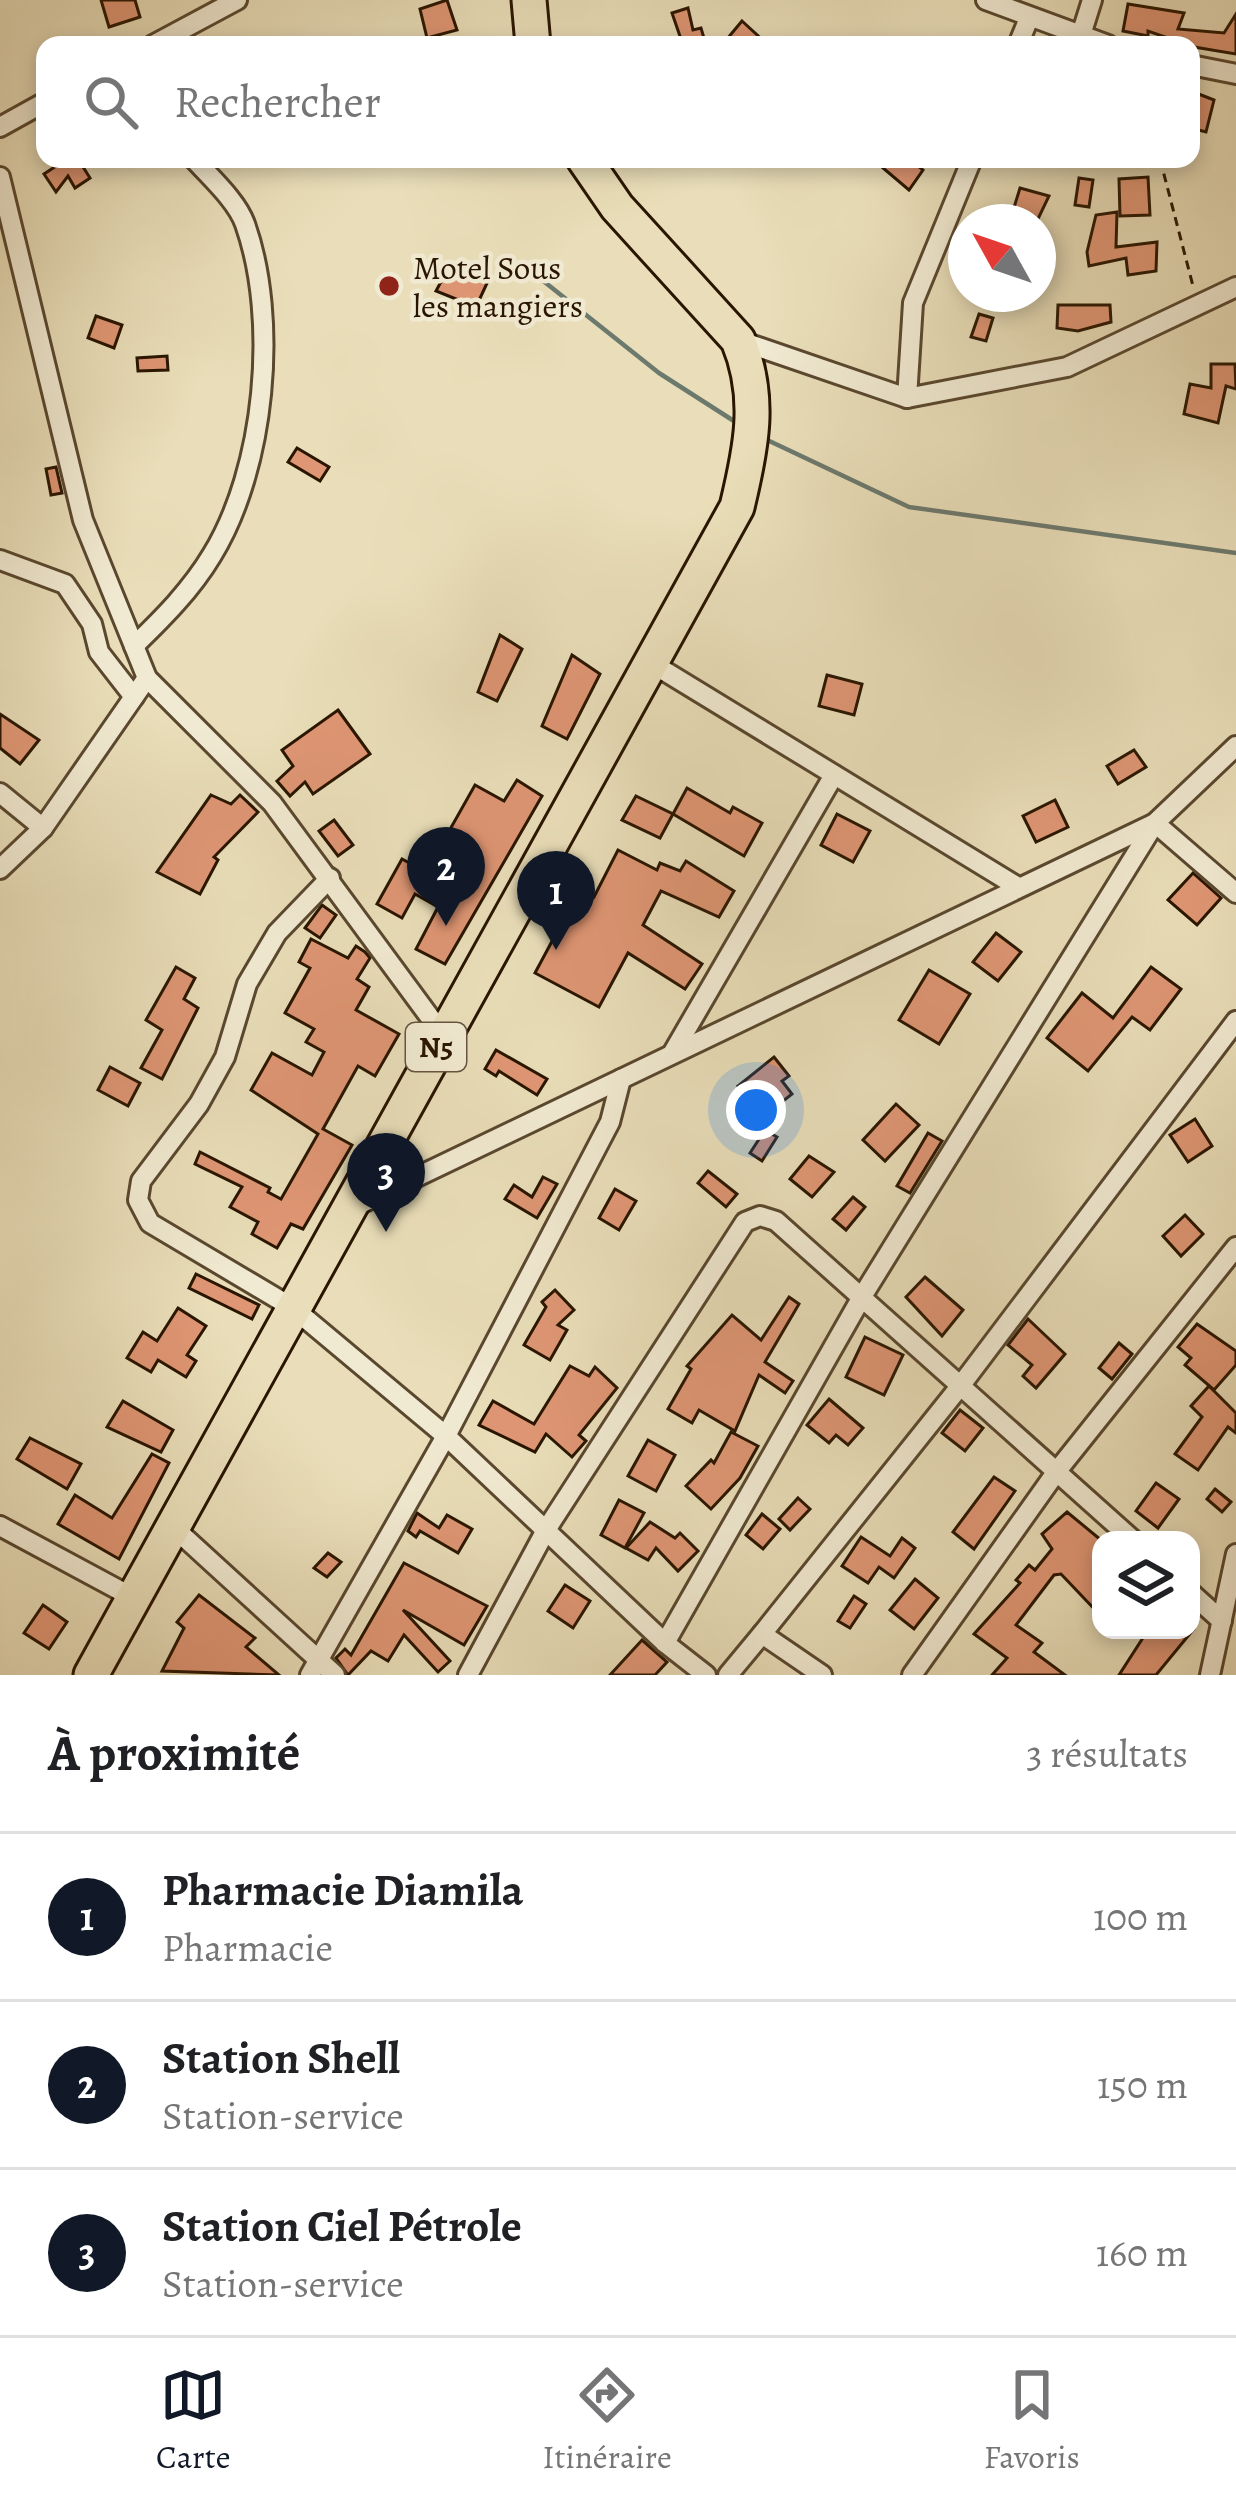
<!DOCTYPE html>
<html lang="fr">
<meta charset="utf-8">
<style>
:root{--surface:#fff;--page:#f2f2f2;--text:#202124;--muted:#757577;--line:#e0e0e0;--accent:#111827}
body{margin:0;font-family:Alegreya,serif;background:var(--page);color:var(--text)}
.controls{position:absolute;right:36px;bottom:36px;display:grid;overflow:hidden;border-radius:24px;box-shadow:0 6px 18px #0003}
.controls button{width:108px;height:108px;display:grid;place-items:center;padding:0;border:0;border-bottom:3px solid var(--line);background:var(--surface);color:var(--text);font:60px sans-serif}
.compass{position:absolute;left:948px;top:204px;width:108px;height:108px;border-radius:50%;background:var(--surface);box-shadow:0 6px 18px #0003;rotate:310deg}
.you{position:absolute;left:756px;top:1110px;width:42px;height:42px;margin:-30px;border:9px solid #fff;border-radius:50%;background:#1a73e8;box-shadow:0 0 0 18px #1a73e833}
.badge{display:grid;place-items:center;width:78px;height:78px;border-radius:50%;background:var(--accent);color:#fff;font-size:39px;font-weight:700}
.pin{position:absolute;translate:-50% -99px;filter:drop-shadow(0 3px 6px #0008)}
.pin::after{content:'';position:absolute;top:63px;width:42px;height:36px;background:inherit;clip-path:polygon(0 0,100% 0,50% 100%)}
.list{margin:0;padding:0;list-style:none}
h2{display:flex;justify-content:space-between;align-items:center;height:156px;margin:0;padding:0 48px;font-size:51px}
h2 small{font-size:39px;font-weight:400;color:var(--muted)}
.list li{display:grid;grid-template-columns:78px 1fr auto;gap:36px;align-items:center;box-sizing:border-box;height:168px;padding:0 48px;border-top:3px solid var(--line)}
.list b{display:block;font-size:45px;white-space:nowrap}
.list p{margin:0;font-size:39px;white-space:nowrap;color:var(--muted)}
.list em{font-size:39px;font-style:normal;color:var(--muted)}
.icon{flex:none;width:66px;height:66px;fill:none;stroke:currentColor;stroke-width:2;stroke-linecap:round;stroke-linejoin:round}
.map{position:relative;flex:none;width:1236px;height:1675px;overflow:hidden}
.search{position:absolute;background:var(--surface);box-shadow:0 6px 18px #0003;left:36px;right:36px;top:36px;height:132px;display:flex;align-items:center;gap:30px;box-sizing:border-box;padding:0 42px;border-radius:24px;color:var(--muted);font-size:45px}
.sheet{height:660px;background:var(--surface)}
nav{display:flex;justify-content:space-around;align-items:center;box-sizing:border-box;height:168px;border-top:3px solid var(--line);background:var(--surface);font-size:33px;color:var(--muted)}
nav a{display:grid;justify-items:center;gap:6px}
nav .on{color:var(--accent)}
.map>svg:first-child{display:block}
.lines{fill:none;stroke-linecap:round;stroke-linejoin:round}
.stream{stroke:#6c796d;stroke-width:4.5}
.building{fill:#df9674;stroke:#291500;stroke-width:3}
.street-casing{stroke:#59472e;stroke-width:24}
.highway-casing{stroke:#291500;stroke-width:39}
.path{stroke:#291500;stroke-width:3;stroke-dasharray:9 6;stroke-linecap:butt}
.street{stroke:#f1ead2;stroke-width:18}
.highway{stroke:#e9deb9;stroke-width:33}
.poi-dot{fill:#8f2418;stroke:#f1ead2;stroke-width:4.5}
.labels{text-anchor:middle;stroke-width:9;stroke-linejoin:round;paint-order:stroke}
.shield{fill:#f1ead2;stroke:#65553f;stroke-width:3}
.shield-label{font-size:30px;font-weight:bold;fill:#291500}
.poi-label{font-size:33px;fill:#291500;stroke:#f1ead2;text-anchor:start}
</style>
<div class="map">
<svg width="1236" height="1675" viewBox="0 0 1236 1675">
<rect width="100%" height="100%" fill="#e9deb9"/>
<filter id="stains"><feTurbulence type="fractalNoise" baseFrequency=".00167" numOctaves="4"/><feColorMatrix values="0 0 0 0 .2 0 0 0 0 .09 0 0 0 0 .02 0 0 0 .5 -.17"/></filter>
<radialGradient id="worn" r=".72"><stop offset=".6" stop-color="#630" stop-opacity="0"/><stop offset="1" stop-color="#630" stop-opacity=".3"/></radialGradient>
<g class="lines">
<g class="stream">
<path d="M527,268l132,105 78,50"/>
<path d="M763,438l146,69 327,46"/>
</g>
</g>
<g class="building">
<path d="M101,0h34l5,17 -31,10z"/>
<path d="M447,0l10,30 -30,8 -7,-29z"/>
<path d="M1128,4l56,9 -6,16 46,4 12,-19v40l-42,-7 -46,-16v5l-25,-5z"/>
<path d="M688,8l5,22 8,-2 5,17h-23l-11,-32z"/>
<path d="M742,21l26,24h-46z"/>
<path d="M1191,91l23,9 -8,32 -15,-4z"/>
<path d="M67,159h11l12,19 -15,10 -7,-12 -12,16 -12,-18z"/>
<path d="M889,159h21l13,11 -14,20 -26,-22z"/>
<path d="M1148,177l2,38 -30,1 -1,-37z"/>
<path d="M1079,178l14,2 -4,27 -14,-2z"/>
<path d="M1020,188l29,8 -12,25 -25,-7z"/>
<path d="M1117,212l-1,35 41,-5 -1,29 -28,4 -2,-17 -37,8 -2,-14 9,-37z"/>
<path d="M450,265l38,16 -12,26 -40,-16z"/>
<path d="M1058,305h52l1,17 -33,9 -21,-3z"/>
<path d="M979,314l14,4 -7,23 -15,-4z"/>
<path d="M96,316l26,9 -8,23 -26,-10z"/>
<path d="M167,356l1,14 -30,1 -1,-13z"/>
<path d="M1211,364h24l1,25 -10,-3 -8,37 -34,-9 6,-30 21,4z"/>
<path d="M297,448l32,19 -9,14 -32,-19z"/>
<path d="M56,467l6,26 -11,2 -5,-26z"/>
<path d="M500,635l22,14 -25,52 -19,-9z"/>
<path d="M572,655l28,19 -33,65 -25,-13z"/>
<path d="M827,675l35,9 -8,31 -35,-9z"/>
<path d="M338,710l32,44 -57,40 -8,-12 -15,14 -13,-15 16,-15 -11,-16z"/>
<path d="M0,714l39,26 -19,24 -20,-16z"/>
<path d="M1134,750l12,17 -28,17 -11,-18z"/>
<path d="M517,780l25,16 -97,168 -29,-15 22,-42 -23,-13 -13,24 -25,-14 25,-45 24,13 49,-87 29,16z"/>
<path d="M687,788l43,25 3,-6 29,16 -18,33 -71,-42z"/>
<path d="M211,795l20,9 9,-9 18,17 -44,45 4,3 -18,34 -43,-22z"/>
<path d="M636,796l37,18 -13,24 -38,-18z"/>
<path d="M1055,800l13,27 -32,15 -13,-26z"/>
<path d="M837,814l33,17 -17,31 -32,-17z"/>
<path d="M334,820l19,25 -15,11 -19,-25z"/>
<path d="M618,850l39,20 3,-7 20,8 6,-10 48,30 -15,26 -58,-26 -18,34 59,39 -17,25 -57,-36 -29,54 -64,-34 45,-84 14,8z"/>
<path d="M1193,873l28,25 -24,27 -29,-25z"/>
<path d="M322,905l14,10 -16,23 -15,-10z"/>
<path d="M996,933l25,19 -23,29 -25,-19z"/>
<path d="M311,939l37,19 8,-12 9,6 5,6 -13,21 12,8 -13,23 43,24 -24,42 -17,-10 -35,63 29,16 -49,84 -12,-5 -14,24 -25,-14 6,-12 -28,-15 12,-20 -47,-23 5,-12 70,36 -2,4 13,7 37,-65 -67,-44 21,-37 40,22 12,-23 -18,-10 8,-13 -29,-16 25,-45 -11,-6z"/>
<path d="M176,967l19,11 -11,21 14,9 -36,71 -21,-11 21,-38 -16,-10z"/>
<path d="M1151,967l30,22 -31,41 -18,-13 -44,54 -41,-33 35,-45 31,25z"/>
<path d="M929,970l41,24 -31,50 -40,-24z"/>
<path d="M496,1050l51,29 -10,16 -38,-24 -3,5 -11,-7z"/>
<path d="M774,1057l15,19 -7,5 10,13 -15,12 -6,-7 -13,11 -20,-24z"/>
<path d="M110,1067l30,16 -12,23 -30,-16z"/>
<path d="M896,1104l23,21 -34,36 -22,-21z"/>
<path d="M1195,1119l17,27 -24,16 -18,-27z"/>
<path d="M765,1130l12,7 -15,24 -12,-8z"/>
<path d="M928,1133l14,8 -32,52 -13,-7z"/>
<path d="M809,1156l25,16 -22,25 -22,-18z"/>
<path d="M708,1171l29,23 -11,13 -28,-24z"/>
<path d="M543,1177l14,7 -20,34 -32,-19 9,-14 18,12z"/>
<path d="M615,1189l21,12 -17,29 -20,-12z"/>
<path d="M853,1197l12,10 -19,23 -13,-11z"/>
<path d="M1185,1215l18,19 -22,22 -18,-20z"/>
<path d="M196,1274l63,31 -7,14 -63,-31z"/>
<path d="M925,1277l38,33 -21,26 -36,-39z"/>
<path d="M555,1290l19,20 -16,15 9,5 -17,30 -26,-15 22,-38 -4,-5z"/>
<path d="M789,1297l10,7 -34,58 28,19 -8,12 -26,-18 -24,56 -36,-21 -7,13 -24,-14 23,-40 -4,-3 45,-51 29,25z"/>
<path d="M178,1308l28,18 -19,29 9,6 -10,16 -28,-17 -7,12 -24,-14 16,-26 14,9z"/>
<path d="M1028,1319l37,35 -29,34 -13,-12 9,-11 -24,-20z"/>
<path d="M1197,1324l39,27v14l-22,25 -29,-25 6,-7 -13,-11z"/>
<path d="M865,1337l38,18 -19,40 -38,-18z"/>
<path d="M1119,1343l13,11 -20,25 -13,-11z"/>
<path d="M570,1366l19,10 6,-9 22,21 -38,47 7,6 -14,16 -26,-23 -11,18 -56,-27 14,-24 41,23z"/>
<path d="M1209,1386l27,27v20l-8,-6 -30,43 -23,-16 27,-37 -11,-11z"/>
<path d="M829,1399l34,29 -15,17 -12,-10 -7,8 -22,-18z"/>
<path d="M123,1401l50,29 -12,22 -54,-25z"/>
<path d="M960,1410l23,18 -18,23 -23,-18z"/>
<path d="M731,1432l27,14 -18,32 -29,31 -25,-23 25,-26 3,3z"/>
<path d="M30,1438l51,26 -14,25 -50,-30z"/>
<path d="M648,1440l27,15 -19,36 -28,-15z"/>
<path d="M152,1454l17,9 -50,96 -61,-35 17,-29 37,23z"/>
<path d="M994,1477l21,14 -41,58 -21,-17z"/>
<path d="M1156,1483l23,16 -21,29 -22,-17z"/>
<path d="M1215,1489l16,13 -9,10 -15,-13z"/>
<path d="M798,1498l12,11 -20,21 -11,-11z"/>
<path d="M619,1500l25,13 -19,35 -24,-13z"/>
<path d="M1067,1512l34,28v76l-40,-42 -7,1 -38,50 26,18 -8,9 31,23h-73l15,-17 -33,-24 46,-51 -4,-3 13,-15 6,5 17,-21 -10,-15z"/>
<path d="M417,1513l22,15 8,-13 25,14 -14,24 -38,-22 -4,6 -8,-6z"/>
<path d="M762,1514l18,15 -17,20 -17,-14z"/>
<path d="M650,1522l25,16 5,-5 18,18 -20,20 -22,-23 -8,12 -22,-12z"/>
<path d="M861,1537l29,19 12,-18 13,10 -21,30 -15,-11 -11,16 -26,-17z"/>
<path d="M328,1553l13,9 -14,15 -13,-9z"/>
<path d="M404,1563l83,43 -23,39 -61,-35 47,51 -12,11 -34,-37 -16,26 -17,-10 -23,24 -12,-17 9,-9 6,6z"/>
<path d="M915,1579l23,19 -24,31 -24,-19z"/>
<path d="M565,1585l25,16 -17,27 -25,-17z"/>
<path d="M199,1595l56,43 -9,9 33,28 -117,-4 22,-43 -7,-6z"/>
<path d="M854,1596l12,8 -16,24 -12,-7z"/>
<path d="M43,1605l24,17 -18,27 -25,-16z"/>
<path d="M1148,1630h45l-37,45h-37z"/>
<path d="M642,1640l25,22 -12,13h-45z"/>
</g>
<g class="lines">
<g class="street-casing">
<g id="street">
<path d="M986,0l122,45"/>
<path d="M1081,35l11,-35"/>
<path d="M153,45l84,-45"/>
<path d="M1018,45l11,-27"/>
<path d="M1191,65l45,9"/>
<path d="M0,127l45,-25"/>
<path d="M0,177l83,343 64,158 125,125 171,232"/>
<path d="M738,340l169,58 160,-31 169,-80"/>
<path d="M907,398l6,-95 59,-144"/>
<path d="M0,560l65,24 27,40 7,28 35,45"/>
<path d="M134,646c29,-28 57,-56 78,-91 53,-86 67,-235 33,-331 -8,-23 -35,-47 -51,-65"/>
<path d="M653,664l365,223"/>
<path d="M0,793l43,35"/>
<path d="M0,869l43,-41 104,-150"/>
<path d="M330,878l-53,55 -30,51 -22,73 -26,47 -58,77 -3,19 12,23 143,85 153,128 219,207 41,32"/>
<path d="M672,1054l162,-279"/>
<path d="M352,1208l803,-385 81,-77"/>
<path d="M0,1526l132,71"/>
<path d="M172,1526l163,149"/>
<path d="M1191,1593l31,28"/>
<path d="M762,1634l199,-249 275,-364"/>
<path d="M665,1643l198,-348 292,-472 81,70"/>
<path d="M310,1675l136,-239 164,-314 11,-43"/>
<path d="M468,1675l78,-145 199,-308 15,-6 16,5 357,319"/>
<path d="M728,1675l34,-41 60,41"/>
<path d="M912,1675l145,-204 179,-224"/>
<path d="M1210,1675l26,-121"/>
</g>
</g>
<g class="highway-casing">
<g id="highway">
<path d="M529,0l4,45"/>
<path d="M91,1675l646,-1168c14,-58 25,-110 1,-167l-121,-133 -33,-48"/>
</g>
</g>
<path class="path" d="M1160,159l33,127"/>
<use href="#street" class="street"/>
<use href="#highway" class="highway"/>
</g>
<circle class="poi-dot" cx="389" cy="286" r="12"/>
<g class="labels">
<rect class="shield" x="406" y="1023" width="60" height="48" rx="9"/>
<g class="shield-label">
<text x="436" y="1057">N5</text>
</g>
<g class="poi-label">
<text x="413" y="279">Motel Sous<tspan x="413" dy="38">les mangiers</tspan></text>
</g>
</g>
<rect width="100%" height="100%" filter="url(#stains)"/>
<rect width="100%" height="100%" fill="url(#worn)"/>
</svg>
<div class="controls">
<button><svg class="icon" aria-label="layers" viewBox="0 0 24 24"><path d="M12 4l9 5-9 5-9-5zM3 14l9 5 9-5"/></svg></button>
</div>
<svg class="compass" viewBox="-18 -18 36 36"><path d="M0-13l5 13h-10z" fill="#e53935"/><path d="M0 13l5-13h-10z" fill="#757577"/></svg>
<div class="you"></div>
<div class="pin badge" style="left:556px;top:950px">1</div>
<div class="pin badge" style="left:446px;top:926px">2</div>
<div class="pin badge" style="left:386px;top:1232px">3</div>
<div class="search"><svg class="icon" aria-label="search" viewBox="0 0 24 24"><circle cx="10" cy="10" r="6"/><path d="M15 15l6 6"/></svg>Rechercher</div>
</div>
<section class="sheet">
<h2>À proximité<small>3 résultats</small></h2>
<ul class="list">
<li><span class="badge">1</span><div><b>Pharmacie Diamila</b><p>Pharmacie</p></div><em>100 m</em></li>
<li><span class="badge">2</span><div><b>Station Shell</b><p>Station-service</p></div><em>150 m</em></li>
<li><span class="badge">3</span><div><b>Station Ciel Pétrole</b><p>Station-service</p></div><em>160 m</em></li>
</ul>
</section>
<nav>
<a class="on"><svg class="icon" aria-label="map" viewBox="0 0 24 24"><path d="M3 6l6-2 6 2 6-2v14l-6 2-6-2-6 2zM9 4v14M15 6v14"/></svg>Carte</a>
<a><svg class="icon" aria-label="directions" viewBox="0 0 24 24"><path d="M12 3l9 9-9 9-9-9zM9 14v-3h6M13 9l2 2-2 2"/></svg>Itinéraire</a>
<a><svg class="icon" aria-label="saved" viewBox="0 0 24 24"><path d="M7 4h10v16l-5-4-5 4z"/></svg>Favoris</a>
</nav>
